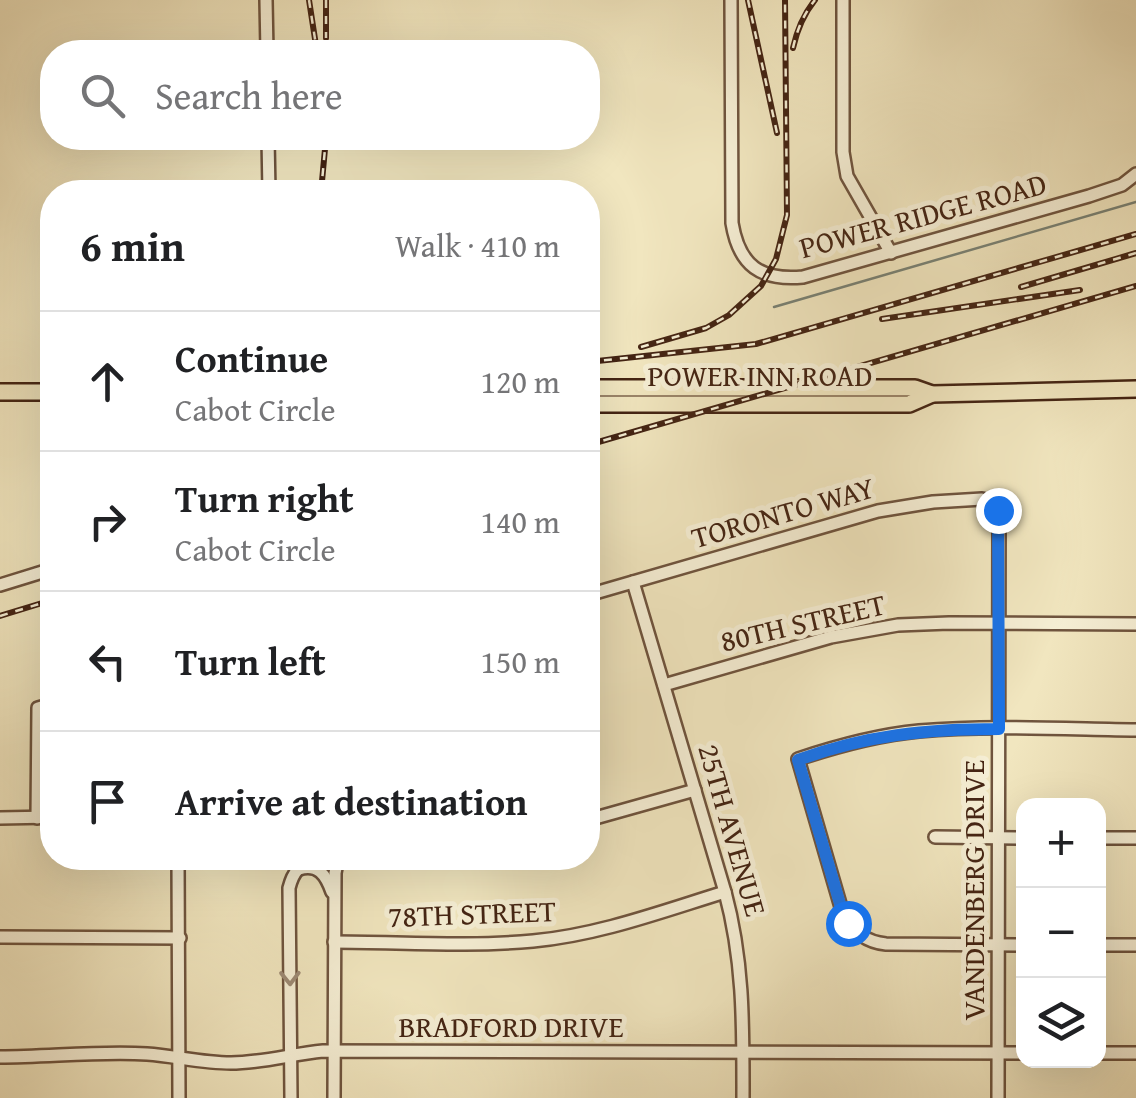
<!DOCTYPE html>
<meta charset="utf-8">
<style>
:root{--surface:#fff;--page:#f6f6f6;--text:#202124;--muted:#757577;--line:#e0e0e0}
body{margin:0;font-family:"Gentium Book Plus",serif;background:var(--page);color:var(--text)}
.controls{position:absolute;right:30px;bottom:30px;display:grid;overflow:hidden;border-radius:20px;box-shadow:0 10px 40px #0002}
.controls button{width:90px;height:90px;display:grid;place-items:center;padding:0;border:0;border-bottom:2px solid var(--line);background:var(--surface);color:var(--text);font:50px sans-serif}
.stop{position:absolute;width:30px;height:30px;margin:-22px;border:8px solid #1a73e8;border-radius:50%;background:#fff}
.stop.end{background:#1a73e8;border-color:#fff;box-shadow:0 2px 10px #0008}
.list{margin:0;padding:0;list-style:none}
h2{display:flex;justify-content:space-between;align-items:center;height:130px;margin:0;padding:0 40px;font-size:42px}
h2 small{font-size:32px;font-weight:400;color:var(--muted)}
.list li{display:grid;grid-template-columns:65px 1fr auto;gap:30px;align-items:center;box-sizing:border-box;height:140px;padding:0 40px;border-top:2px solid var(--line)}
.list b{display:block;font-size:38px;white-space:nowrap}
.list p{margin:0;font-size:32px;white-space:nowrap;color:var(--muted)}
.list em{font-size:32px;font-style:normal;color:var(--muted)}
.icon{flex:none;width:55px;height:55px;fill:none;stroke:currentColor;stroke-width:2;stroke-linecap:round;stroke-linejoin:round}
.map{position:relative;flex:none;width:1136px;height:1098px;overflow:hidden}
.search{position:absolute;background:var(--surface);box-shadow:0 10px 40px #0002;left:40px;top:40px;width:560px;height:110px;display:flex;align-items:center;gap:25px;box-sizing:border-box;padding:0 35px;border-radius:40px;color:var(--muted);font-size:38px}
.panel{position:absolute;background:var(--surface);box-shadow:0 10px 40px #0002;left:40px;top:180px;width:560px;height:690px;border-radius:40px}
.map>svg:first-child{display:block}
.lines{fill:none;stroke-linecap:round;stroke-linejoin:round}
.stream{stroke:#788174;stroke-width:2.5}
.minor-casing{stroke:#6f543e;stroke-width:16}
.major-casing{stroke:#442413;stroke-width:20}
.minor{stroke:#f6efd5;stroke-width:11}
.major{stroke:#f1e6bf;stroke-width:15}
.rail-casing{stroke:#442413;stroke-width:6}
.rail{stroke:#f6efd5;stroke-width:2.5;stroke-dasharray:8;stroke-linecap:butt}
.oneway{stroke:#9d8a74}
.route{stroke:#1a73e8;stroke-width:12}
.labels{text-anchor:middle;stroke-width:10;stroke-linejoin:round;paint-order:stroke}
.street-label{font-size:30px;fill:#442413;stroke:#f6efd5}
</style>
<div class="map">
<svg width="1136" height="1098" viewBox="0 0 1136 1098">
<rect width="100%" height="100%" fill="#f1e6bf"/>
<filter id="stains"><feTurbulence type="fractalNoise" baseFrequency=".002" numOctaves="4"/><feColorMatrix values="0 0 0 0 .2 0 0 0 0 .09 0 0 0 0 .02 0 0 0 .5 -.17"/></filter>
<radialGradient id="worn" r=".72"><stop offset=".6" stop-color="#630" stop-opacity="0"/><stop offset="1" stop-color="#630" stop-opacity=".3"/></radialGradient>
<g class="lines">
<path class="stream" d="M774,307l362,-105"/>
<g class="minor-casing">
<g id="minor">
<path d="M266,0l1,52"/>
<path d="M731,0l1,223c7,43 29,58 71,54l286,-81 33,-11 14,-11"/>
<path d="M843,0v152l4,24 44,77"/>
<path d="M268,138l1,54"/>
<path d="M633,582l92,310c19,70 18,135 18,206"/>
<path d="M0,585l52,-16"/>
<path d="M588,595l290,-84 55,-9 49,-3 12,5 5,14 -1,580"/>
<path d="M664,685l167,-48 67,-12 51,-2 187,1"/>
<path d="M0,818l52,-1"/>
<path d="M37,818l1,-110 14,-4"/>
<path d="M588,820l107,-30"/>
<path d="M935,837l89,1"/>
<path d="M1098,838h38"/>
<path d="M178,858l1,240"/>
<path d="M299,869c19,-6 27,6 33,23"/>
<path d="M0,937l180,1"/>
<path d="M334,942c66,0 133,5 199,-1 66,-6 130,-30 192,-49"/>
<path d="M1024,945l-138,-1c-20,-2 -33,-12 -43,-30l-45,-155c39,-13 79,-24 121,-28 71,-6 145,-2 217,-1"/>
<path d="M1098,945h38"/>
<path d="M1098,1053h38"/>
<path d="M0,1057c49,0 98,-6 147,-3 28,2 55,9 84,9 31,0 61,-9 92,-12l701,2"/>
<path d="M291,1098l-2,-210c4,-16 11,-24 26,-30"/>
<path d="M334,1098l1,-225 2,-10 5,-5"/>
</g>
</g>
<g class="major-casing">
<g id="major">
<path d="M0,392h52"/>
<path d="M588,392l8,-4h319l17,6 204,-5"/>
<path d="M588,397l9,7h312l23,-10"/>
</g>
</g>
<use href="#minor" class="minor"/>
<use href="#major" class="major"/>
<g class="rail-casing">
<g id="rail">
<path d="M309,0l8,52"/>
<path d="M326,0v38"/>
<path d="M748,0l29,133"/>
<path d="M793,48c4,-18 10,-33 22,-48"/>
<path d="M321,192l5,-54"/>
<path d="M1021,287l115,-34"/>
<path d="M882,319l198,-29"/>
<path d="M641,347l65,-19 23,-13 32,-29 15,-27 11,-44 -2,-215"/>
<path d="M588,362l168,-18 380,-110"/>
<path d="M588,445l548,-159"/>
<path d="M0,616l52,-16"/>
</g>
</g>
<use href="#rail" class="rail"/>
</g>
<defs><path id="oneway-chevron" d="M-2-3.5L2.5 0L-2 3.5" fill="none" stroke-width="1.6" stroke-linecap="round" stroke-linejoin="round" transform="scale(2.5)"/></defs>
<use class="oneway" href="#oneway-chevron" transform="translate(290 978) rotate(89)"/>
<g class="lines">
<path class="route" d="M848,923l-5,-9 -45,-154c68,-25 129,-31 201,-31l-1,-219"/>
</g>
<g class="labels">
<g class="street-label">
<text transform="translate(923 216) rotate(-15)" y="10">POWER RIDGE ROAD</text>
<text x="760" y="386">POWER INN ROAD</text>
<text transform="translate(783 513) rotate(-16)" y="10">TORONTO WAY</text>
<text transform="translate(803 623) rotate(-13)" y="10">80TH STREET</text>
<text transform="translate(732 830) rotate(74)" y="10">25TH AVENUE</text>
<text transform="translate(974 890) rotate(-90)" y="10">VANDENBERG DRIVE</text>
<text transform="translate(472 914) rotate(-2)" y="10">78TH STREET</text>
<text x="511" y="1037">BRADFORD DRIVE</text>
</g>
</g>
<rect width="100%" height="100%" filter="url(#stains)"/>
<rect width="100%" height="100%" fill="url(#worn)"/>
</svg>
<div class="controls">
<button>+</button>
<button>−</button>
<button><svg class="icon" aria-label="layers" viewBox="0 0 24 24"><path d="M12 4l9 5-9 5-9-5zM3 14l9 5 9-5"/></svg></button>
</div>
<div class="stop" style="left:848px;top:923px"></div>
<div class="stop end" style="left:998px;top:510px"></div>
<div class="search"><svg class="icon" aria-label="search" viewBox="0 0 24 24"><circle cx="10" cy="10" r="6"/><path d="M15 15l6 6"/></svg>Search here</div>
<section class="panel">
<h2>6 min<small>Walk · 410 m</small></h2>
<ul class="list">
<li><svg class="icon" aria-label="ahead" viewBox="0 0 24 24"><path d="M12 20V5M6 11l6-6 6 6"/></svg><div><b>Continue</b><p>Cabot Circle</p></div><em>120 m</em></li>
<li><svg class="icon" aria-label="right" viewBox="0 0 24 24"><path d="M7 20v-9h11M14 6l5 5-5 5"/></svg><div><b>Turn right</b><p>Cabot Circle</p></div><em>140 m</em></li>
<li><svg class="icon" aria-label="left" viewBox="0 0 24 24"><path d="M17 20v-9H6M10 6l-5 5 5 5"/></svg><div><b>Turn left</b></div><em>150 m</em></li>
<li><svg class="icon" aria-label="arrive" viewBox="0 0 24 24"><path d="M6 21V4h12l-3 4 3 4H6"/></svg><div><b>Arrive at destination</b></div></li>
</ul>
</section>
</div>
